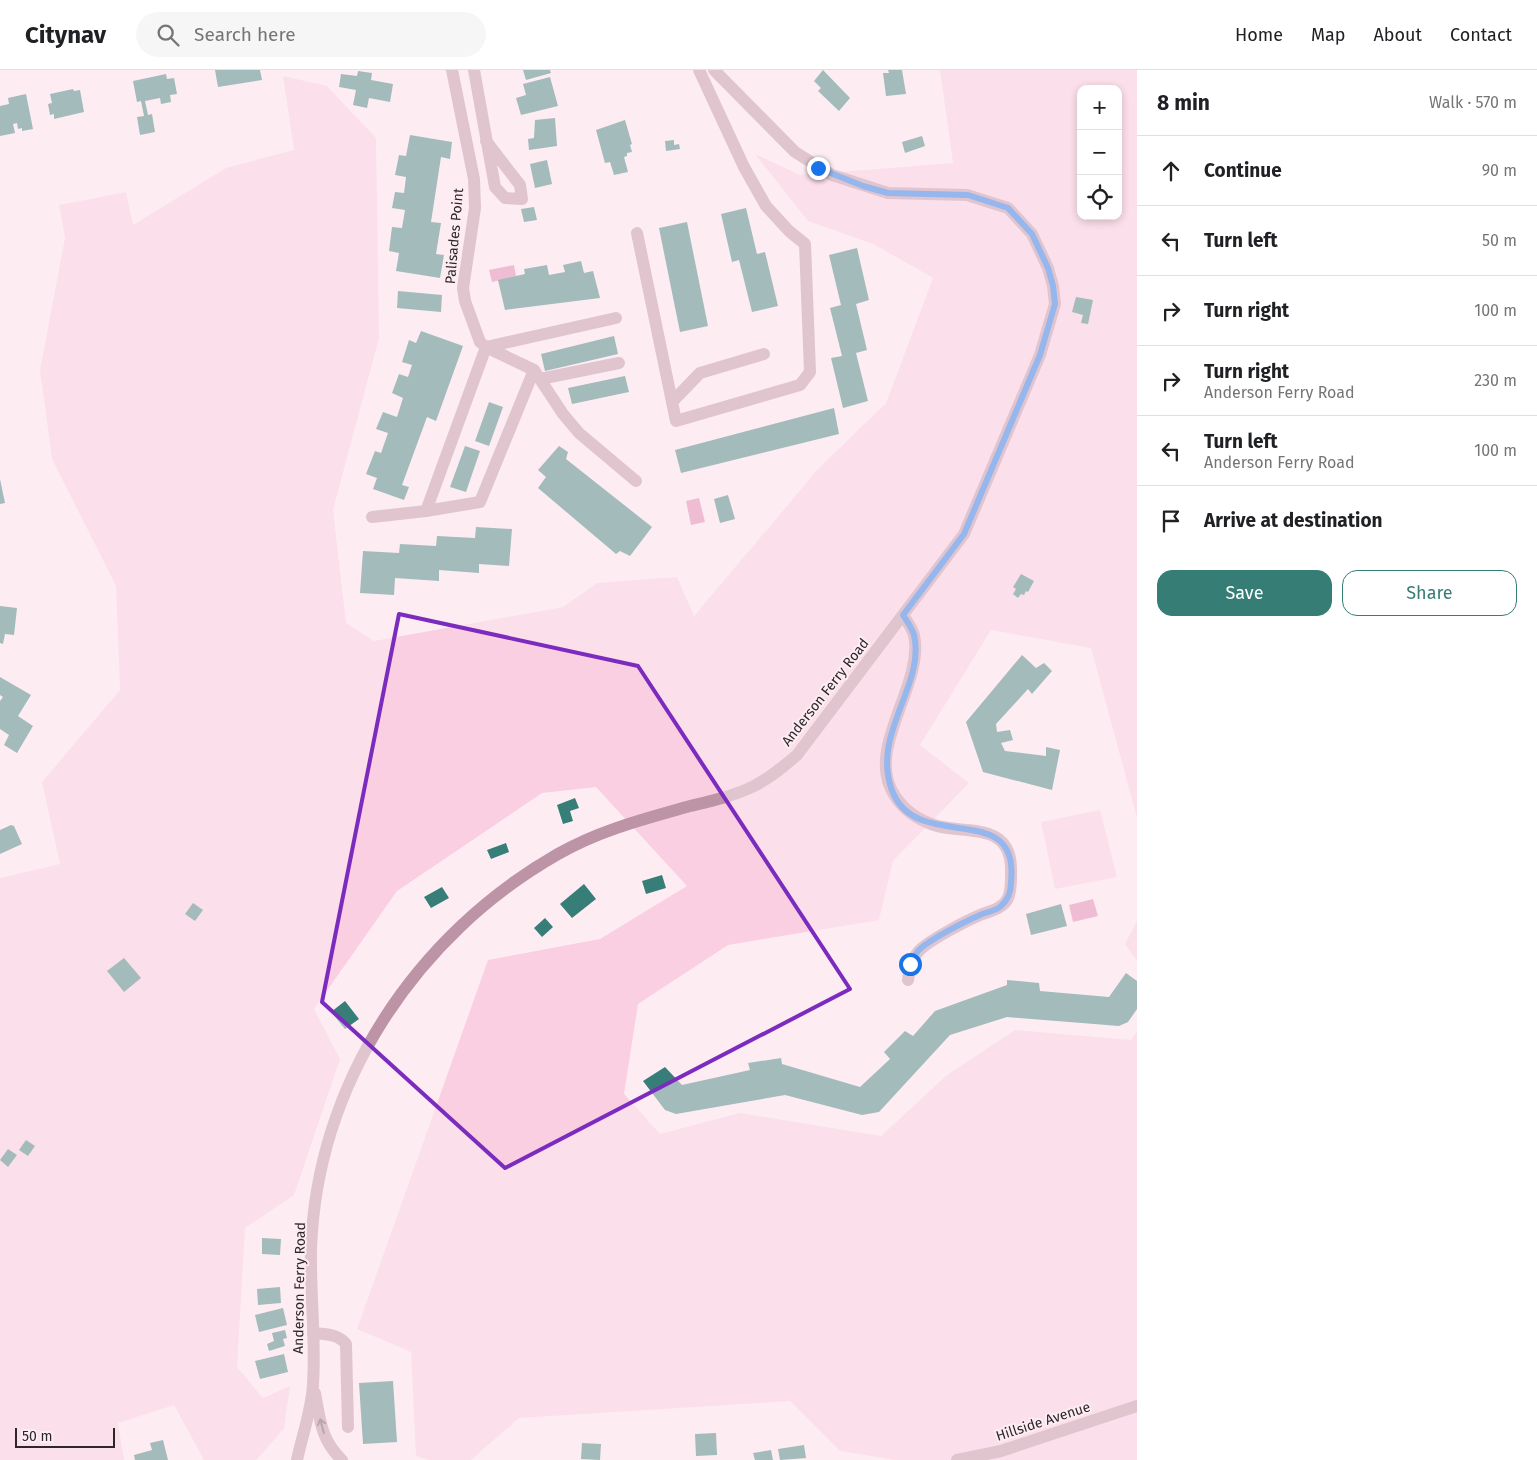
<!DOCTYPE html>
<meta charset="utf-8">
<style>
:root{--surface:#fff;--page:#f6f6f6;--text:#202124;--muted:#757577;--line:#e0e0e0;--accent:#367d76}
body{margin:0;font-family:"Fira Sans",sans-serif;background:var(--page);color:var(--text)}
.controls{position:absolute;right:15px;top:15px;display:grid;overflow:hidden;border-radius:10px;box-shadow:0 2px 8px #0003}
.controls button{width:45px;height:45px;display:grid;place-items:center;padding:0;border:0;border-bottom:1px solid var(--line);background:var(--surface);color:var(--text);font:25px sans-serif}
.scale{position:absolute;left:15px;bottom:12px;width:100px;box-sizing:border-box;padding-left:5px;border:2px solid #2e272a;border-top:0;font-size:14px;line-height:18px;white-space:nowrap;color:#2e272a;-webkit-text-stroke:4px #fdedf3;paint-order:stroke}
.stop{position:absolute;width:15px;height:15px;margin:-11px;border:4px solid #1a73e8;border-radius:50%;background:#fff}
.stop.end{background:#1a73e8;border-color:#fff;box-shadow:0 1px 5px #0008}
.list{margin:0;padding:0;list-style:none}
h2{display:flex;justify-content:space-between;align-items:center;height:65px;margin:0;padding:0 20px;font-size:21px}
h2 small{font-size:16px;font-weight:400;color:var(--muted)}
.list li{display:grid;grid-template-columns:32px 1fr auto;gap:15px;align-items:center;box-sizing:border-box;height:70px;padding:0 20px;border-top:1px solid var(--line)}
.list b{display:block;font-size:19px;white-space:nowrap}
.list p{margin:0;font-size:16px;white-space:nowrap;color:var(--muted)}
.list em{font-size:16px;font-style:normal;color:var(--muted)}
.actions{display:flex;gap:10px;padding:15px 20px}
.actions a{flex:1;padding:11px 0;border:1px solid var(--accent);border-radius:15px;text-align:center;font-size:18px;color:var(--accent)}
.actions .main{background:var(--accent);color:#fff}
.icon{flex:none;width:28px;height:28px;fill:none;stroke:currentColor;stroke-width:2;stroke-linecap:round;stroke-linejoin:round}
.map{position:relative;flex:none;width:1137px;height:1390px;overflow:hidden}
header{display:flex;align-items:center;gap:30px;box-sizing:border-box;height:70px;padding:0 25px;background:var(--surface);border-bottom:1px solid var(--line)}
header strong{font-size:24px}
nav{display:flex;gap:28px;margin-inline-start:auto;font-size:18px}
.search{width:350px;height:45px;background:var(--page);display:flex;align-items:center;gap:12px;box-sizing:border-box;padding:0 18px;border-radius:28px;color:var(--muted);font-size:19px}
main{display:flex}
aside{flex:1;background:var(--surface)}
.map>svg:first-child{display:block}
.green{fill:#f9cfe1;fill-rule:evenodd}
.water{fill:#de84ae}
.building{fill:#367e77}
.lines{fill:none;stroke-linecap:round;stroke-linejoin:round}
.minor{stroke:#bd94a5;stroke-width:12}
.oneway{stroke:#67535b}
.route{stroke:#1a73e8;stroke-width:6}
.marked{fill:none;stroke:#7b2cbf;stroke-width:4;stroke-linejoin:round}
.labels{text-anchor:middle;stroke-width:4;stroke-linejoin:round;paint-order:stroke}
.street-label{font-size:14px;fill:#2e272a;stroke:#fdedf3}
</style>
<header>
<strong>Citynav</strong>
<div class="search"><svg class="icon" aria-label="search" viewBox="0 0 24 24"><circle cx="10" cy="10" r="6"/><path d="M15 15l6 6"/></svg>Search here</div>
<nav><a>Home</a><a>Map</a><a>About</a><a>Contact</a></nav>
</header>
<main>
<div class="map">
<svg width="1137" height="1390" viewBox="0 0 1137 1390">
<rect width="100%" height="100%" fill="#fdedf3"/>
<g class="green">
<path d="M940,0h197v748l-46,-170 -100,-18 -71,115 49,38 -76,78 -14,59 -151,25 -90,59 -14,90 36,40 80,-21 141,23 66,-61 68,-45 116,10 6,-8v428h-243l-54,-9 -50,-50 -271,17 -48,42h-42l-13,-4 -5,-104 -54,-23 131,-369 112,-21 87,-53 -91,-99 -54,6 -145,98 -83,118 26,50 -46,136 -49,33 -8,139 26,31 27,-12 -6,43 -28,31h-52l-30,-55 -56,18 6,37h-124v-582l60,-14 -18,-82 78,-92 -4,-104 -64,-127 -12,-89 25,-132 -6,-33 67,-13 7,33 93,-57 68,-18 -11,-74 44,10 49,52 3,200 -46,172 13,113 28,18 189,-34 34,-24 80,-6 17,39 125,-148 67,-65 47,-125 -60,-34 -65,-23 -53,-67 45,21 153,-12zM1081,19h37v127h-37z"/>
<path d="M1100,740l17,67 -62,12 -14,-67z"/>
<path d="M1137,851v40l-12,-17z"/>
</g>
<g class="water">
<path d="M514,195l2,11 -24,6 -3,-12z"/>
<path d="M699,428l6,24 -14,3 -5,-24z"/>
<path d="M1093,829l5,17 -25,6 -4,-17z"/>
</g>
<g class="building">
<path d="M215,0h45l2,10 -44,7z"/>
<path d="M523,0h27l1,3 -25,7z"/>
<path d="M823,0l27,28 -11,13 -21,-20 3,-3 -7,-7z"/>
<path d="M888,0h14l4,24 -20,2 -3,-23h6z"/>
<path d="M358,1l14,2 -1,7 22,4 -3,18 -21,-4 -2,10 -14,-3 3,-15 -17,-3 2,-13 16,2z"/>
<path d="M166,4l1,5 7,-1 3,16 -7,1 1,7 -10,2 -1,-6 -15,3 3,14 4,-1 3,18 -15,3 -3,-18 7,-1 -3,-15 -4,1 -4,-21z"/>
<path d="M550,7l8,29 -37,9 -5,-17 10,-3 -3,-11z"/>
<path d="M73,19l1,2 6,-1 4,22 -30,7v-5l-4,1 -2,-11 4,-1 -2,-9z"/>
<path d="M26,24l7,35 -11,2v-3l-4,1 -1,-6 -4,1 2,9 -15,3v-30l9,-2 -1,-6z"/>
<path d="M555,48l2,28 -28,4 -1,-11 6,-1 1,-18z"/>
<path d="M625,50l7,24 -2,1 2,7 -5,1v3l-3,1 4,15 -14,3 -4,-13 -5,1 -9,-33z"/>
<path d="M410,65l42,7 -2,17 -9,-2 -10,65 10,1 -5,31 8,1 -4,23 -44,-7 3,-18 -10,-2 3,-24 10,1 3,-18 -13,-2 3,-16 9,1 2,-16 -11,-2 4,-20 7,1z"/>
<path d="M922,66l3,10 -20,7 -3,-11z"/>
<path d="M674,70v5l5,-1 1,5 -14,2 -1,-10z"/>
<path d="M547,90l5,24 -17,4 -5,-24z"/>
<path d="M534,137l3,13 -13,2 -3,-13z"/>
<path d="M746,138l11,46 8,-2 13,54 -26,6 -13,-52 -7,2 -11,-48z"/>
<path d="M687,152l21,104 -28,6 -21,-104z"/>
<path d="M857,178l12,52 -13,4 11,46 -11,3 12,48 -25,7 -12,-50 11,-2 -12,-48 11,-3 -12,-50z"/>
<path d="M581,191l3,12 9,-2 7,27 -95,12 -7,-30 27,-6 -1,-5 23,-4 2,10 16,-3 -2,-7z"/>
<path d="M398,221l44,4 -1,17 -44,-4z"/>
<path d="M1076,227l17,3 -5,24 -7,-1 2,-8 -11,-3z"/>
<path d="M421,261l42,15 -27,75 -9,-4 -25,68 7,2 -5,13 -31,-11 4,-11 -11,-4 9,-23 6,2 7,-20 -12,-4 7,-17 14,5 6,-19 -11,-5 7,-19 9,3 4,-12 -10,-3 7,-22 7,3z"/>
<path d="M614,266l4,18 -73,17 -4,-17z"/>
<path d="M625,306l4,16 -57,12 -4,-16z"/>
<path d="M489,332l14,5 -14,39 -14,-5z"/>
<path d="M834,338l5,26 -158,39 -6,-23z"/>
<path d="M465,376l15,5 -14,41 -16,-5z"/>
<path d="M559,376l9,6 -2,7 86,68 -22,29 -10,-5 -4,3 -78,-66 8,-11 -8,-7z"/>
<path d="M0,409l5,24 -5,1z"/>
<path d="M728,425l7,24 -15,4 -6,-24z"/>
<path d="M476,457l36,2 -3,37 -30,-2v9l-40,-3v11l-44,-3 -1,17 -34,-2 3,-42 36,2 1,-9 36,2 1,-10 38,2z"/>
<path d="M1021,504l13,7 -6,11 -2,-1 -2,4 -3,-1 -3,4 -5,-4 3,-5 -3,-2z"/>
<path d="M0,536l17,2 -3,27 -9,-1 -2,10 -3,-1z"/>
<path d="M1022,585l14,13 8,-5 8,8 -20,23 -4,-5 -32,35 1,8 13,-2 3,10 -12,3 4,8 41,5v-9l14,3 -8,40 -69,-18 -17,-50z"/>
<path d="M0,607l31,18 -13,21 15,10 -16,27 -13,-8 5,-10 -9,-6v-28l3,-4 -3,-2z"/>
<path d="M575,728l4,10 -9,3 3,10 -10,3 -6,-19z"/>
<path d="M11,755l3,1 8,18 -22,10v-24z"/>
<path d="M506,773l3,9 -18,7 -4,-9z"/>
<path d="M662,805l4,13 -20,6 -4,-13z"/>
<path d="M584,814l12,15 -24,19 -12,-14z"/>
<path d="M442,817l7,11 -18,10 -7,-11z"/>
<path d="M193,833l10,7 -8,11 -10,-7z"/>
<path d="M1061,834l6,22 -36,9 -5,-21z"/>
<path d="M545,848l8,9 -11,10 -8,-9z"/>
<path d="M124,888l17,20 -17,14 -17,-21z"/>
<path d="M1126,903l11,8v28l-9,13 -9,4 -112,-9 -57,18 -71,77 -17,3 -77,-20 -109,19 -11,-4 -22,-29 22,-14 17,18 68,-15 -2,-7 33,-5 1,6 78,23 30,-28 -6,-7 21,-21 8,5 22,-25 72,-26v-5l32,3 1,8 69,6z"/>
<path d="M345,931l14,18 -14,10 -14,-17z"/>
<path d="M26,1070l9,6 -7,10 -9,-6z"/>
<path d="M8,1079l9,6 -9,12 -8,-7z"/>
<path d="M262,1168l19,1 -1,16 -18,-1z"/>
<path d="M280,1217l1,16 -23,2 -1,-16z"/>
<path d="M283,1238l4,17 -28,7 -4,-17z"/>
<path d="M285,1260l2,8 -4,1 2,7 -16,5 -2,-7 7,-3 -2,-8z"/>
<path d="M284,1284l4,18 -28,7 -5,-18z"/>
<path d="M393,1311l4,61 -34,2 -4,-61z"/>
<path d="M716,1363l1,22 -21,1 -1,-22z"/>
<path d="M163,1370l5,20h-33l-1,-5 18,-5 -2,-7z"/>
<path d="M582,1373l19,1 -1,16 -19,-1z"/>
<path d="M804,1375l2,13 -26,2 -2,-11z"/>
<path d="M771,1380l2,10h-18l-2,-7z"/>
</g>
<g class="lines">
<g class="minor">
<path d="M452,0l22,109 1,29 -12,80 2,13 15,41 6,5 48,23 29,44 16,19 57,48"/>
<path d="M474,0l21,117 10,11 17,1 -2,-14 -34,-44"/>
<path d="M637,163l39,188 124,-36 10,-13 -5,-128 -16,-13 -23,-25 -22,-39 -45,-97"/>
<path d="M534,300l-54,132 -54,9 60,-164 130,-29"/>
<path d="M540,309l79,-16"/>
<path d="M672,332l28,-29 64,-19"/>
<path d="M372,447l54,-6"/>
<path d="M903,545c4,6 9,13 11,20 11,49 -51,115 -19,161 9,14 24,24 39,29 28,10 76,-5 77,43 0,9 1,21 -3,30 -5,11 -18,13 -28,17 -14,6 -53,26 -62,37 -7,8 -8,18 -10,28"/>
<path d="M313,1263c12,1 25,1 33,11l2,83"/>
<path d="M315,1323c5,27 6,47 27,67"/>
<path d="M297,1390c5,-24 15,-51 16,-76 3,-44 -3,-90 -2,-135 6,-166 105,-314 247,-395 42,-24 86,-35 132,-48 21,-5 44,-10 64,-20 16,-8 29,-19 43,-31l167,-221 76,-179 15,-51 -2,-18 -5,-18 -16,-34 -24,-26 -41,-13 -79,-2 -56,-18 -37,-23 -81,-82"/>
<path d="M957,1390l44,-9 136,-45"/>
</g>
</g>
<defs><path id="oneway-shaft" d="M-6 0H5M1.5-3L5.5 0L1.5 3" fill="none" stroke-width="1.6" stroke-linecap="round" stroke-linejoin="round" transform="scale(1.25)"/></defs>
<use class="oneway" href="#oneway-shaft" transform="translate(322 1356) rotate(-105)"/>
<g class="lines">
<path class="route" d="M818,98l45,18 25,7 80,2 40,13 24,26 16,34 5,18 2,18 -15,51 -76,179 -61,81c4,6 9,13 11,20 12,51 -45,100 -21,158 26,61 127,5 118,89 0,9 -3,18 -10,24 -5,5 -14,6 -21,9 -14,6 -52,25 -62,36 -3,4 -5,9 -8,13"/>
</g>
<path d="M0 0H1137V1390H0ZM399,544l239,52 212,323 -345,179 -183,-166z" fill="#fdedf3" fill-opacity=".55" fill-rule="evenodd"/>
<path class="marked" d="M399,544l239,52 212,323 -345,179 -183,-166z"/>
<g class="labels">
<g class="street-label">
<text transform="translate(454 166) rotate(-85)" y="5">Palisades Point</text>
<text transform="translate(825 622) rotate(-52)" y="5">Anderson Ferry Road</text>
<text transform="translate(299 1218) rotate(-89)" y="5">Anderson Ferry Road</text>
<text transform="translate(1043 1351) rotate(-18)" y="5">Hillside Avenue</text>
</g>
</g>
</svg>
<div class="controls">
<button>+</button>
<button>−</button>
<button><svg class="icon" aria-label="locate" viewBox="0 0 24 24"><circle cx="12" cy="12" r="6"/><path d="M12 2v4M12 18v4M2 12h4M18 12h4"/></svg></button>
</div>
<div class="scale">50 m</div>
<div class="stop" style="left:910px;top:894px"></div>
<div class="stop end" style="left:818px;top:98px"></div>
</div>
<aside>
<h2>8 min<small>Walk · 570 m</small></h2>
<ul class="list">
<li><svg class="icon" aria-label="ahead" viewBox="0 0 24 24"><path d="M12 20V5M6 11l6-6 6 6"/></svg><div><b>Continue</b></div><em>90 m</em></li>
<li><svg class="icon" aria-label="left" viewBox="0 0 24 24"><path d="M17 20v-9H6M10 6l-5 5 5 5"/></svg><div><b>Turn left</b></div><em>50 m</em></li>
<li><svg class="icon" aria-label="right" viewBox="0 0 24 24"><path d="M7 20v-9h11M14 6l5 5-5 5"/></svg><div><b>Turn right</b></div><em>100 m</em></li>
<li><svg class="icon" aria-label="right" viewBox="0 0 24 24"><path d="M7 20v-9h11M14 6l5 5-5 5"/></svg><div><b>Turn right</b><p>Anderson Ferry Road</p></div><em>230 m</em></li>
<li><svg class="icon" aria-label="left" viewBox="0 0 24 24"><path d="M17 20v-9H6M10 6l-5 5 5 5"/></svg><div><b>Turn left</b><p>Anderson Ferry Road</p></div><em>100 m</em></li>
<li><svg class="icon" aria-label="arrive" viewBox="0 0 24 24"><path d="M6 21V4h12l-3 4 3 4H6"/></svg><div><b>Arrive at destination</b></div></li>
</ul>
<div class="actions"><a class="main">Save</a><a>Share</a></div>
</aside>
</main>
